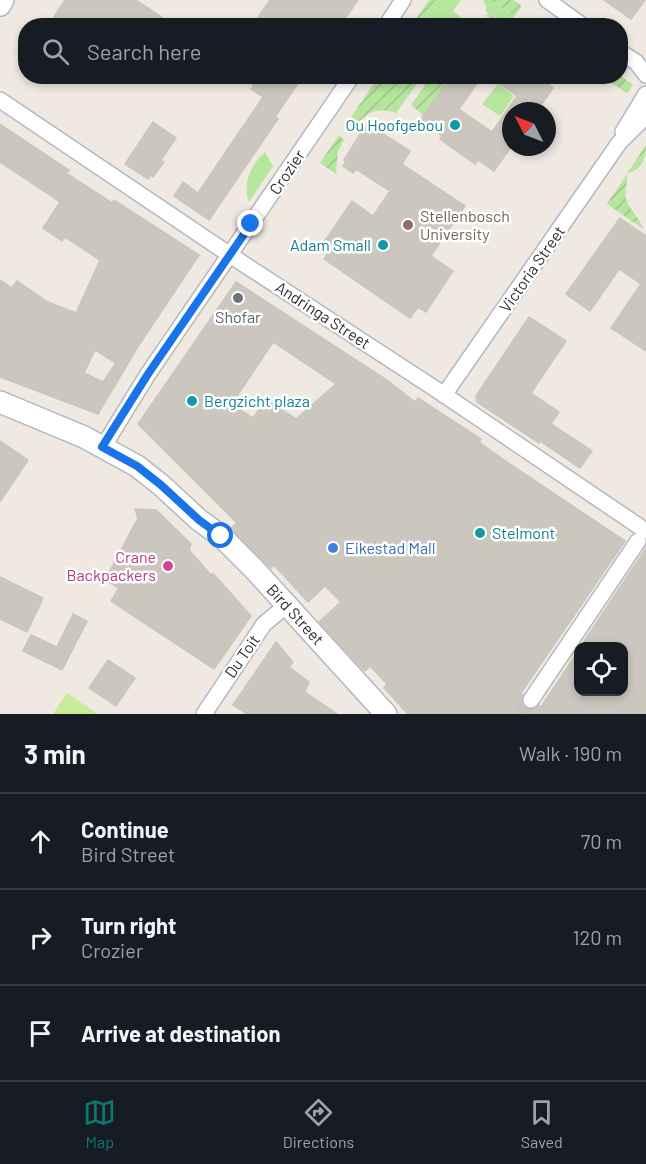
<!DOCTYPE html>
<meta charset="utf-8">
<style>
:root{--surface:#171b24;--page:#20242c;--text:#f1f3f6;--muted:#9ea1a6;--line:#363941;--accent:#0f766e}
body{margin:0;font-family:Barlow,sans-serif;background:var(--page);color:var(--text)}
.controls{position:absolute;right:18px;bottom:18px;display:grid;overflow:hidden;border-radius:12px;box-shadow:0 3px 9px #0003}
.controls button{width:54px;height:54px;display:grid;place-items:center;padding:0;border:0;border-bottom:2px solid var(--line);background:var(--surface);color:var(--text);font:30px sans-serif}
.compass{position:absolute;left:502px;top:102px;width:54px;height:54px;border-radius:50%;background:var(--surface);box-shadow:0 3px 9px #0003;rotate:312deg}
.stop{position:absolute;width:18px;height:18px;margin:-14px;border:4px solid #1a73e8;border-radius:50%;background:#fff}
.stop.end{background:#1a73e8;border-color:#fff;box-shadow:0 2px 6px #0008}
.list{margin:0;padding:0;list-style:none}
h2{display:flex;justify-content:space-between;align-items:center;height:78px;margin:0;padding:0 24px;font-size:26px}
h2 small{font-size:20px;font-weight:400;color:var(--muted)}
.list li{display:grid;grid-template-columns:39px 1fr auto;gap:18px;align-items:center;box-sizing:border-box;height:96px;padding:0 24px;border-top:2px solid var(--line)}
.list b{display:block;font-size:22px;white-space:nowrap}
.list p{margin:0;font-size:20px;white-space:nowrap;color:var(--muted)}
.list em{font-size:20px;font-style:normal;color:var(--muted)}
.icon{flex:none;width:33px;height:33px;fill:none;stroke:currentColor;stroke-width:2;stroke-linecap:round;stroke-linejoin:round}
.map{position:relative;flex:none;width:646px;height:714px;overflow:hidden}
.search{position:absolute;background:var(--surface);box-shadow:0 3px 9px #0003;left:18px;right:18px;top:18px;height:66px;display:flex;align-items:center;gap:15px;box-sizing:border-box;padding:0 21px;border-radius:24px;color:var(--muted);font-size:22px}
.sheet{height:366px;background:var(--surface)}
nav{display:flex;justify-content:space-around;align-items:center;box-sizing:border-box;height:84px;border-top:2px solid var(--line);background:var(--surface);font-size:16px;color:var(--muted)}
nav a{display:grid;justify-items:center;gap:3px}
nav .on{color:var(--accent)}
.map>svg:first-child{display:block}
.grass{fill:#b6e59e}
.garden{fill:url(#garden-furrows)}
.pitch{fill:#c9ec9a}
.building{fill:#cbc7bf;stroke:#cbc5ba;stroke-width:1.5;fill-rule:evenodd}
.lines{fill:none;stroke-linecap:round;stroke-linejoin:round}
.street-tunnel{stroke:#c8c4bd;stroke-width:15;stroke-dasharray:15 8;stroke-linecap:butt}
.street-casing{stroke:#b4b7c1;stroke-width:18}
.secondary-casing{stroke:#b4b7c1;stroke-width:24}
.street{stroke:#fff;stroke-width:15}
.secondary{stroke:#fff;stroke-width:21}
.route{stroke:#1a73e8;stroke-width:8}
.culture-dot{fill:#0f9aa8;stroke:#fff;stroke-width:2}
.education-dot{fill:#8d6e63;stroke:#fff;stroke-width:2}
.worship-dot{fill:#6b7280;stroke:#fff;stroke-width:2}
.shop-dot{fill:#3f7fe0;stroke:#fff;stroke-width:2}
.hotel-dot{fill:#d1479c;stroke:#fff;stroke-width:2}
.labels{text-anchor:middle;stroke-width:5;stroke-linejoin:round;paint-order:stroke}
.culture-label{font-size:16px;fill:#0d838f;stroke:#fff;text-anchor:end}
.street-label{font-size:16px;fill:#2e2e2e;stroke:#fff}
.education-label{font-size:16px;fill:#785e54;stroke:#fff;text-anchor:start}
.worship-label{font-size:16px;fill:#5b616d;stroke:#fff}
.shop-label{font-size:16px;fill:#366cbe;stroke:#fff;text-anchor:start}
.hotel-label{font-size:16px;fill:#b23c85;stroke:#fff;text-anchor:end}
</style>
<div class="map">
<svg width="646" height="714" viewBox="0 0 646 714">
<defs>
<pattern id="garden-furrows" width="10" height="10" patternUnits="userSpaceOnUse" patternTransform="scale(1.5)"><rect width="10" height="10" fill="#b6e59e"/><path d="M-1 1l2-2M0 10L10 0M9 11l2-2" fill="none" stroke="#9dc588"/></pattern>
</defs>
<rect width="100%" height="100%" fill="#efe9e1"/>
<g class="grass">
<path d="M436,0h25l-8,11 10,8 -5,6h-17l-15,-10z"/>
<path d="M483,0h9l20,15 -5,8 -4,1 -17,-12v-6z"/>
<path d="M498,84l16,12 -14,20 -18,-12z"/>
<path d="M265,152l8,14 -24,36c-7,-19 2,-37 16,-50z"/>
</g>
<g class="garden">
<path d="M429,0h7l-10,15 15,10h-29z"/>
<path d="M492,0h21l9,6 -14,19h-8l-14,-9 2,-2 17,10 7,-9z"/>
<path d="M621,76l12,9 -6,8 -25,-16z"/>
<path d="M378,77h44l-26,36c-24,-8 -30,3 -47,18l-5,-3z"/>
<path d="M431,77h21l-28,39 -13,-11z"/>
<path d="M339,135l5,5 -6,11 -2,23 -16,-11z"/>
<path d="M646,145c0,16 -4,23 -19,29 1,8 -3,16 -1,25 3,11 14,18 17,30l-36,-25z"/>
</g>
<path class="pitch" d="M67,693l31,21h-45z"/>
<g class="building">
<path d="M65,0h71l27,18 -5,8h-110z"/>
<path d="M270,0h88l-18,26h-88z"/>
<path d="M604,0h41l-14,19z"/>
<path d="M239,76h64l-28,41 3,2 -69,101 -35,-24 9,-14 15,11 65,-96 -12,-8 3,-4z"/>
<path d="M452,76h30l-23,33 33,23 25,-36 -28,-20h48l16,12 -16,23h-26v36l-17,24 -16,-11 -3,4 -35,-25 2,-3 -22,-16z"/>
<path d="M373,120l10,7 -3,5 30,19 -8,13 63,42 -34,50 22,15 -27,41 -8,-5 -8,11 -86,-59 7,-12 -7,-5 28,-41 21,15 17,-25 -34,-22 -3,4 -10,-7 3,-5 -2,-1 23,-37 3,2z"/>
<path d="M153,122l23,16 -15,22 3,2 -11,15 -3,-2 -2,4 -23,-15z"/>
<path d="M0,124l69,46 -3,3 46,30 2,-3 85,55 -62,93 -39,66 -98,-37v-97l12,8 5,-7 31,21 28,11 24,-53 -35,-23 -3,4 -19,-13 17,-26 -60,-40zM95,350l21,13 -13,19 -19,-9z"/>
<path d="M620,218l26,18v115l-35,-23 30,-44 -22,-15 -29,42 -24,-17z"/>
<path d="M236,282l151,98 28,22 3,-4 63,41 -2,3 28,20 118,79 -104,152 2,2 -1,9 4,4 5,2 8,-5 2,2 38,-57v42h45v-46h-43l65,-98v166h-238l-24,-26 3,-4 -17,-18 -5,5 -9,-9 -37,-40 22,-20 -16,-16 -17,16 -34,-37 -3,3 -40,-40 6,-5 -99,-99zM273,342l63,42 -40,35 -30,-19 -13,18 -21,-14z"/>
<path d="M529,317l37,24 -35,52 28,19 -8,12 41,27 -12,17 -40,-27 -1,2 -62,-41 -1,-6z"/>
<path d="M0,441l28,19 -28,42z"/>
<path d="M135,509l21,1 35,34 -2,6 22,25 2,-2 38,43 -37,53 -103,-68 8,-13 -14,-8 33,-62z"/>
<path d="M0,577l43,21 -16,34 -27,-13z"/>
<path d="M73,614l14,7 -25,49 -39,-19 8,-16 26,12z"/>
<path d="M276,642l17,20 -4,5 20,15 -4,10 32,22h-90l-14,-9z"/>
<path d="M108,660l27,18 -19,28 -27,-18z"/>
</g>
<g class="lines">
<path class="street-tunnel" d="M522,714l9,-14"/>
<g class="street-casing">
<g id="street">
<path d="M547,0l36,26"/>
<path d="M386,26l17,-26"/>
<path d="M620,52l16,10 10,13"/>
<path d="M0,100l230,155 204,133 212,143"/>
<path d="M623,132l23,-38"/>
<path d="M444,395l175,-252 27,-27"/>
<path d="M103,447l45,-73 204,-298"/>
<path d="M531,700l107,-159"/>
<path d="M204,714l60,-90 23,-19"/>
</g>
</g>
<g class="secondary-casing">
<g id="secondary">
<path d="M0,5l3,-5"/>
<path id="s1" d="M0,402l84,35 53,29 24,19 38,35 22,16 33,33 132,145"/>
</g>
</g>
<use href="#street" class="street"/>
<use href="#secondary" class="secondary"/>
</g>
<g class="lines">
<path class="route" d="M221,536l-22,-16 -38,-35 -24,-19 -35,-19 46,-73 103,-150"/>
</g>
<g class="culture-dot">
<circle cx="455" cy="125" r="6"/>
<circle cx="383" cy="245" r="6"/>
<circle cx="192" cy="401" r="6"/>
<circle cx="480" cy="533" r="6"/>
</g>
<circle class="education-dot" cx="408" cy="225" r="6"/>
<circle class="worship-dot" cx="238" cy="298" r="6"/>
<circle class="shop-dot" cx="333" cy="548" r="6"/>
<circle class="hotel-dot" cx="168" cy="566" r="6"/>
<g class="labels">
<g class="culture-label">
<text x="443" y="131">Ou Hoofgebou</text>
<text x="371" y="251">Adam Small</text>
<text x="204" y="407" text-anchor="start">Bergzicht plaza</text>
<text x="492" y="539" text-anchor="start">Stelmont</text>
</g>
<g class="street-label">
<text transform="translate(287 172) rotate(-56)" y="6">Crozier</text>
<text transform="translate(532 269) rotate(-55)" y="6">Victoria Street</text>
<text transform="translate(323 315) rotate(33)" y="6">Andringa Street</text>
<text dy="6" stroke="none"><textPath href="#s1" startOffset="369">Bird Street</textPath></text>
<text transform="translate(242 656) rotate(-55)" y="6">Du Toit</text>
</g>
<g class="education-label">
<text x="420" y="222">Stellenbosch<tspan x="420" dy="18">University</tspan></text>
</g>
<g class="worship-label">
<text x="238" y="323">Shofar</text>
</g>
<g class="shop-label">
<text x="345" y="554">Eikestad Mall</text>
</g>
<g class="hotel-label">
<text x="156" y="563">Crane<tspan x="156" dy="18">Backpackers</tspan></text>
</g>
</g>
</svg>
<div class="controls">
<button><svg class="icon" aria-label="locate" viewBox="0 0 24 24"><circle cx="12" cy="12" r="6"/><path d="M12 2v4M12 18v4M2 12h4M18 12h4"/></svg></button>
</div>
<svg class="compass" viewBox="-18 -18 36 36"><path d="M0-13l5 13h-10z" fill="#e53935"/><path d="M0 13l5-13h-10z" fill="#9ea1a6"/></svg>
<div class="stop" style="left:221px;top:536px"></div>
<div class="stop end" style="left:251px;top:224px"></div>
<div class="search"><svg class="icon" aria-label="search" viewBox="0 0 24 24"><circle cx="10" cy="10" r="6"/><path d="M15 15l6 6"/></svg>Search here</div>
</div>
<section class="sheet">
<h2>3 min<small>Walk · 190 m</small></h2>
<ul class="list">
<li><svg class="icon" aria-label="ahead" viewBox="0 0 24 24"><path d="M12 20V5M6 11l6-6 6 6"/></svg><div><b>Continue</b><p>Bird Street</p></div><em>70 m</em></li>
<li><svg class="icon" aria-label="right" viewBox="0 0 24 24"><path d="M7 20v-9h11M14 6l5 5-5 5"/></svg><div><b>Turn right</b><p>Crozier</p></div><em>120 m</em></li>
<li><svg class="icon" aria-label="arrive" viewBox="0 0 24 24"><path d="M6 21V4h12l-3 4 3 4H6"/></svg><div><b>Arrive at destination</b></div></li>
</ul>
</section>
<nav>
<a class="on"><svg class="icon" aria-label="map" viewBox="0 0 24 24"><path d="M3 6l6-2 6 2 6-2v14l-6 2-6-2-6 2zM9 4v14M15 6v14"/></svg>Map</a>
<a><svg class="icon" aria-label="directions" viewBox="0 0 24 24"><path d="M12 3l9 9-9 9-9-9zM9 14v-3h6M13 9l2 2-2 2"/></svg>Directions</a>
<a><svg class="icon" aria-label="saved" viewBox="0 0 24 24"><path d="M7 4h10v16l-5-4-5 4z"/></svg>Saved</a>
</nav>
